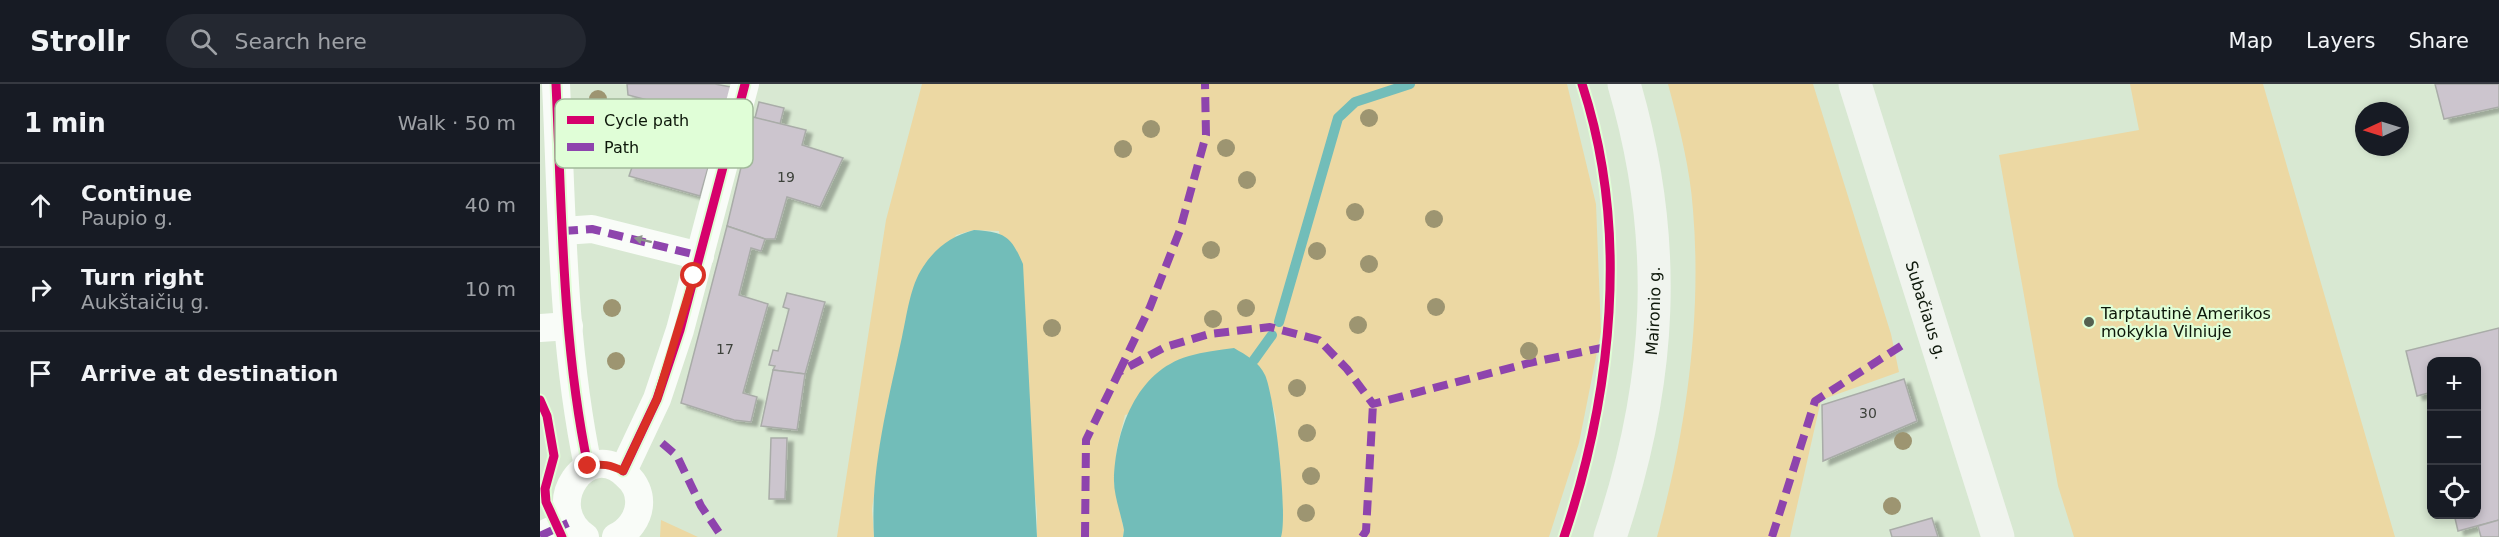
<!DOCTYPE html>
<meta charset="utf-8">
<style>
:root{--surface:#171b24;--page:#242831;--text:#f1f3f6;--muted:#9ea1a6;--line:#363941}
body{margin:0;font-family:"DejaVu Sans",sans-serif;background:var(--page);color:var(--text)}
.controls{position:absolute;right:18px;bottom:18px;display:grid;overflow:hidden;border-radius:12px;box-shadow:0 3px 9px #0003}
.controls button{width:54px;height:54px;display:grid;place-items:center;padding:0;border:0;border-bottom:2px solid var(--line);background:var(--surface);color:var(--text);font:30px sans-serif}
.compass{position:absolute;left:1815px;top:18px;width:54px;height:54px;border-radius:50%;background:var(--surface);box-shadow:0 3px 9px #0003;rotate:266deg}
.stop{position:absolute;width:18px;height:18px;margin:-14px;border:4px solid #d93025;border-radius:50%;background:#fff}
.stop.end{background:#d93025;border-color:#fff;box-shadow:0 2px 6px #0008}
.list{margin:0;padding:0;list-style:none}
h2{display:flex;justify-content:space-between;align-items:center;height:78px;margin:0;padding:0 24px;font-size:26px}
h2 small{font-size:20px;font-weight:400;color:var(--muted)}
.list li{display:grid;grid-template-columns:39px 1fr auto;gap:18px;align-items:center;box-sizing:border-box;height:84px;padding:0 24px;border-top:2px solid var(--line)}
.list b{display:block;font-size:22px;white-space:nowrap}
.list p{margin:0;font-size:20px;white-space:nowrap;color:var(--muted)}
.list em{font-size:20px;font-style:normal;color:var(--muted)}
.icon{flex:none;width:33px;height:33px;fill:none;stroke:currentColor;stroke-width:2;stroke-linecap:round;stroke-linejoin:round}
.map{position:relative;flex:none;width:1959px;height:453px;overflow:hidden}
header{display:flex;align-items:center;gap:36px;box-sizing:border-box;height:84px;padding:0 30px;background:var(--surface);border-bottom:2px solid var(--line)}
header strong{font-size:28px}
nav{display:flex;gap:33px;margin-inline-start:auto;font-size:21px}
.search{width:420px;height:54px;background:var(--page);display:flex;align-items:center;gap:15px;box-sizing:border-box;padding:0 21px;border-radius:33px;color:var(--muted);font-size:22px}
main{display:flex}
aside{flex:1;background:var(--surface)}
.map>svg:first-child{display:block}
.green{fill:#ecd8a3}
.water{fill:#72bdb9}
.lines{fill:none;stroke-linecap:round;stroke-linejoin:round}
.stream{stroke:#72bdb9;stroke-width:10}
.building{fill:#ccc5ce;stroke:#a9aca8;stroke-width:1.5;filter:url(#shadow)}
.minor{stroke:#f9fcf8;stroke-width:28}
.secondary{stroke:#f0f4ee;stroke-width:33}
.quiet{stroke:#8e44ad;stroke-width:8;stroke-dasharray:15 8;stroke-linecap:butt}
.cycleway-casing{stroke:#e0fed7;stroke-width:13}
.cycleway{stroke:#d6006c;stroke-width:9}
.tree{fill:#9d9571}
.oneway{fill:#8f958d}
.route{stroke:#d93025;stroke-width:8}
.poi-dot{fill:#546050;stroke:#e0fed7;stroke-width:2}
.labels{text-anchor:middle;stroke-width:4.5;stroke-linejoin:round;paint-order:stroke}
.number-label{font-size:14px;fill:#3d423b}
.street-label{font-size:16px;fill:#0d170a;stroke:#e0fed7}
.poi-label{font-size:16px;fill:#0d170a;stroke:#e0fed7;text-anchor:start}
.key{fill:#e0fed7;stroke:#a1b99a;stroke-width:1.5}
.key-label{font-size:16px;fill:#0d170a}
</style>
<header>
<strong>Strollr</strong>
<div class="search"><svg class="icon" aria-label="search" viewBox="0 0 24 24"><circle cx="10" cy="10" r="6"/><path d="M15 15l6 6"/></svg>Search here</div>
<nav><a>Map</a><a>Layers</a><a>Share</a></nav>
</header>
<main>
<aside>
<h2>1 min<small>Walk · 50 m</small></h2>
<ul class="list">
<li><svg class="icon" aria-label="ahead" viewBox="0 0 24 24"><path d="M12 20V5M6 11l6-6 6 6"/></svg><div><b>Continue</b><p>Paupio g.</p></div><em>40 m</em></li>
<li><svg class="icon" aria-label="right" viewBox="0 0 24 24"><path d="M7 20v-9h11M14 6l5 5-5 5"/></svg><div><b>Turn right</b><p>Aukštaičių g.</p></div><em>10 m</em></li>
<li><svg class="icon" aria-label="arrive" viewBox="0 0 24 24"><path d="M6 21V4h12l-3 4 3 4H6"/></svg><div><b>Arrive at destination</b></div></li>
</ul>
</aside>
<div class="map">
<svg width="1959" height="453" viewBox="0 0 1959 453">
<defs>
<filter id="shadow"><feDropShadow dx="6" dy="4" stdDeviation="1.5" flood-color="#0004"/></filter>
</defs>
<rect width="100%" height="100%" fill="#d8e8d2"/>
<g class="green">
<path d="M382,0h645l29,120 5,128 -22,111 -30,94h-268l-5,-119 -12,-44 -139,41 -8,32 -3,36 10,47 -1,7h-86v-26l-38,-280 -25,-1 -18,5 -69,169 -15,105 2,28h-37l49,-317z"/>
<path d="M1128,0h145l78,250 8,38 -78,28 -31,137h-133c29,-104 45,-219 36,-327 -3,-42 -14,-85 -25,-126z"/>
<path d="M1590,0h133l132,453h-321l-16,-51 -59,-331 140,-25z"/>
<path d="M121,436l37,17h-38z"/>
</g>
<g class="water">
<path d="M434,146c31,2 37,6 49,34l14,273h-163c-4,-67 14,-135 28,-200 5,-22 8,-51 21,-70 13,-20 29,-31 51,-37z"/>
<path d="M694,264c12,7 25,14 31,27 10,22 23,141 16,162h-158l1,-7c-3,-16 -10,-34 -10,-49 1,-50 22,-110 75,-125 14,-4 30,-6 45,-8z"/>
</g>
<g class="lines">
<g class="stream">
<path d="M739,238l59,-204 17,-16 55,-18"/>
<path d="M714,276l18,-25"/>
</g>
</g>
<g class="building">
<path d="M87,0h88l16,3 -31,109 -71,-20 16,-47 33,9 8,-28 -58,-15z"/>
<path d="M1895,0h64v23l-55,12z"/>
<path d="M219,18l25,6 -4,16 -25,-6z"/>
<path d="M213,33l53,13 -4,15 41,13 -23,49 -33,-10 -12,42h-10l-38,-13z"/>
<path d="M187,142l38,13 -4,12 -10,-3 -12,47 29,9 -25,89 14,4 -6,25 -17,-2 -53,-17z"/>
<path d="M247,209l38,9 -20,72 -32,-4 2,-4 -6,-1 4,-15 5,1 11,-42 -6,-2z"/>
<path d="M1959,244v192l-41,11 -4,-17h22v-152h-44v30l-15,4 -11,-45z"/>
<path d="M233,286l32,4 -8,56 -36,-4z"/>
<path d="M1364,295l13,42 -94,40 -1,-56z"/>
<path d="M231,354h16l-2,61h-16z"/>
<path d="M1392,434l6,19h-46l-2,-7z"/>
<path d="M1959,436v17h-18l-3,-11z"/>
</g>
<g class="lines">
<g class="minor">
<path d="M16,0c6,127 6,258 32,382"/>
<path d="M23,147l29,-2 108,27"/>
<path d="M0,244l29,-2"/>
<path d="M83,387l34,-72 23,-69 65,-246"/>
<path d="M0,452l28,-13"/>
<path d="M45,453c-45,-32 3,-101 42,-61 8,7 13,18 12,29 -1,13 -10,26 -23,32"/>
</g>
<g class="secondary">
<path id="s1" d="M1315,0l143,453"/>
<path id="s2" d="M1070,453c52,-155 60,-296 14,-453"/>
</g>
<g class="quiet">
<path d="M23,147l29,-2 108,27"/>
<path d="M579,288l31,-65 30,-77 26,-95 -1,-51"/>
<path d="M122,359l15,13 24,50 21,31"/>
<path d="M0,452l28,-13"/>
<path d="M545,453l1,-97 33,-68 46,-25 44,-13 61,-7 49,13 28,29 26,35 156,-41 77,-16"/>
<path d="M822,453l4,-6 7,-127"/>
<path d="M1232,453l43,-136 89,-57"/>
</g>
<g class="cycleway-casing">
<g id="cycleway">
<path d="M16,0c6,127 6,258 32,382"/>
<path d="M0,316l7,16 7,40 -9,33 1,13 16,35"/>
<path d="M83,387l34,-72 23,-69 65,-246"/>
<path d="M1024,453c48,-143 66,-307 18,-453"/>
</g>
</g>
<use href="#cycleway" class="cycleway"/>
</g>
<g class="tree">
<circle cx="58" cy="15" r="9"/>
<circle cx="829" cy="34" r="9"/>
<circle cx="611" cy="45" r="9"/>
<circle cx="686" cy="64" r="9"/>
<circle cx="583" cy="65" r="9"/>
<circle cx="707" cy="96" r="9"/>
<circle cx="815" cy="128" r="9"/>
<circle cx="894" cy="135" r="9"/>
<circle cx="671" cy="166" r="9"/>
<circle cx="777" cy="167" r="9"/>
<circle cx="829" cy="180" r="9"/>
<circle cx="896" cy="223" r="9"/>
<circle cx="72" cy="224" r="9"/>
<circle cx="706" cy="224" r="9"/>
<circle cx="673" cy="235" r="9"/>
<circle cx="818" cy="241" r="9"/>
<circle cx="512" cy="244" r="9"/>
<circle cx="989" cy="267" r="9"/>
<circle cx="76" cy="277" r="9"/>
<circle cx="757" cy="304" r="9"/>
<circle cx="767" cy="349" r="9"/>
<circle cx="1363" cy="357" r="9"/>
<circle cx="771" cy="392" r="9"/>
<circle cx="1352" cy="422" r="9"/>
<circle cx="766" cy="429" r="9"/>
</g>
<defs><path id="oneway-solid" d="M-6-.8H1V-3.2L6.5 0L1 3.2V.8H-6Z" transform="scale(1.5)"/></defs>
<use class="oneway" href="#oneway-solid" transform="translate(103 156) rotate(-166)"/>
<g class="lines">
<path class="route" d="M48,382c14,-3 23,-1 35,5l34,-72 37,-123"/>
</g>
<circle class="poi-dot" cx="1549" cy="238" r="6"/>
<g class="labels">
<g class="number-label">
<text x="246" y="98">19</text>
<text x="185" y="270">17</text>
<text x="1328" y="334">30</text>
</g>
<g class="street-label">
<text dy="6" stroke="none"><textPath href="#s1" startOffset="237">Subačiaus g.</textPath></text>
<text dy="6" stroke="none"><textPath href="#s2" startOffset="231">Maironio g.</textPath></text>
</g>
<g class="poi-label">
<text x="1561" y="235">Tarptautinė Amerikos<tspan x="1561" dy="18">mokykla Vilniuje</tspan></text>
</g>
</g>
<rect x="15" y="15" width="198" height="69" rx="9" class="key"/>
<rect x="27" y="32" width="27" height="8" fill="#d6006c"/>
<rect x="27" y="59" width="27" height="8" fill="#8e44ad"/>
<g class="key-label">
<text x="64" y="42">Cycle path</text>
<text x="64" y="69">Path</text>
</g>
</svg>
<div class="controls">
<button>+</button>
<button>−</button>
<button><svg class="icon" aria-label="locate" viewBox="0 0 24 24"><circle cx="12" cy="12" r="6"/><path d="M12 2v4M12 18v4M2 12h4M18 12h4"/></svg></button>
</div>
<svg class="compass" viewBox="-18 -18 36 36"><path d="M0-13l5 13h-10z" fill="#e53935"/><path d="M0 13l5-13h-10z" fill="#9ea1a6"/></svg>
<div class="stop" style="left:154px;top:192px"></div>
<div class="stop end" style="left:48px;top:382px"></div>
</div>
</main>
